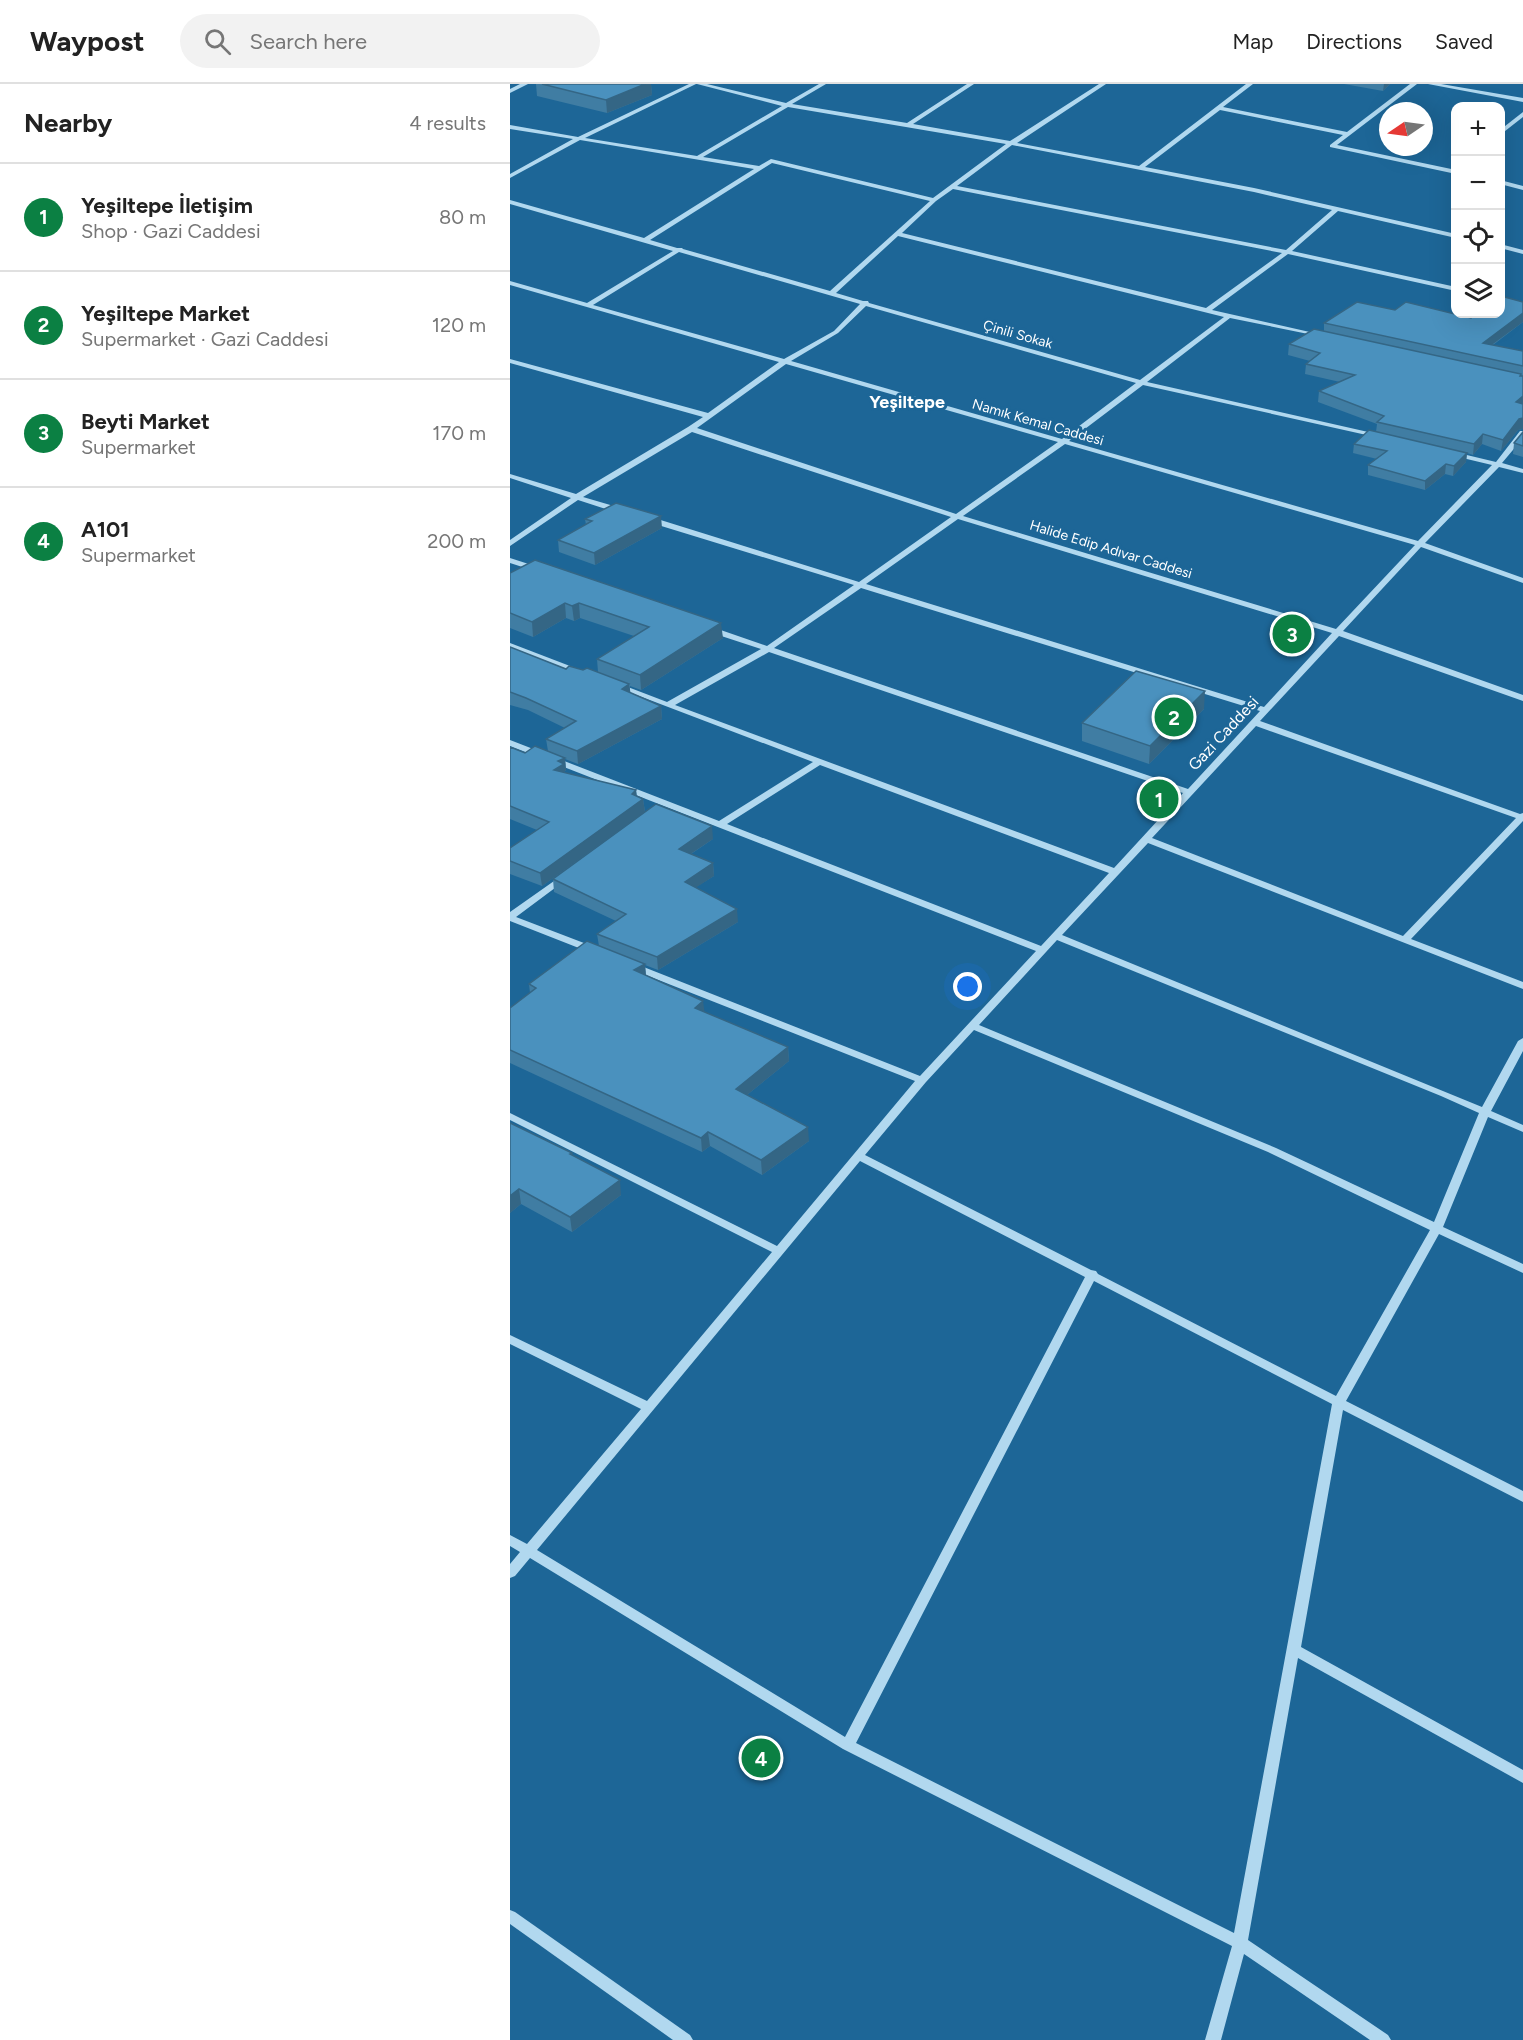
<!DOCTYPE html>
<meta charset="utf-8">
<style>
:root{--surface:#fff;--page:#f2f2f2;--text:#222;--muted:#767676;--line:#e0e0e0;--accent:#0b8043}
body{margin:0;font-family:Figtree,sans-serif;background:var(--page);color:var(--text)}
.controls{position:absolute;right:18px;top:18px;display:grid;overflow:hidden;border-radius:12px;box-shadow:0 6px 24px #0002}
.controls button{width:54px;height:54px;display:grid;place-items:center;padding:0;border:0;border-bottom:2px solid var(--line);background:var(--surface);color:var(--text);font:30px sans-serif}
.compass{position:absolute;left:869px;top:18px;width:54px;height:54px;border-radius:50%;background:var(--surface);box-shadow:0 6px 24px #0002;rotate:257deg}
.you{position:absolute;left:458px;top:903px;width:21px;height:21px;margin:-15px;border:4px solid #fff;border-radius:50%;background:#1a73e8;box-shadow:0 0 0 9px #1a73e833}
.badge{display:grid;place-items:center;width:39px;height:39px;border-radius:50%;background:var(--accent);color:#fff;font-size:20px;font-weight:700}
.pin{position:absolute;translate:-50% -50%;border:3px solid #fff;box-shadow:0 2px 6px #0006}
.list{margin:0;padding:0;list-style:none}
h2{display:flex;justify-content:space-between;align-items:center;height:78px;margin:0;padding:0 24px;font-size:26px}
h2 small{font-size:20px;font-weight:400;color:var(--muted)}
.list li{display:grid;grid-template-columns:39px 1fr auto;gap:18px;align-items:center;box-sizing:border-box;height:108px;padding:0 24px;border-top:2px solid var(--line)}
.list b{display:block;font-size:22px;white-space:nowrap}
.list p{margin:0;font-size:20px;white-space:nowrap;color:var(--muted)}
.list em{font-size:20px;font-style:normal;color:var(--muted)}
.icon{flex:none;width:33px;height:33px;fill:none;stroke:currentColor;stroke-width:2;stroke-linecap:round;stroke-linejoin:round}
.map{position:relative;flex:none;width:1013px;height:1956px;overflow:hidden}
header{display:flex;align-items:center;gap:36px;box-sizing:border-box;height:84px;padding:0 30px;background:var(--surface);border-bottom:2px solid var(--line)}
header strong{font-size:28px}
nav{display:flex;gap:33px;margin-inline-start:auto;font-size:21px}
.search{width:420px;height:54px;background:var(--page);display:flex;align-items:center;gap:15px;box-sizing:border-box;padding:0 21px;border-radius:33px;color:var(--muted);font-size:22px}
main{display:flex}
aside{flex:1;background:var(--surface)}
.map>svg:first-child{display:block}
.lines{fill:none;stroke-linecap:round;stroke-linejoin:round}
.minor{fill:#b1d8ef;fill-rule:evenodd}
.wall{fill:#407da3}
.shaded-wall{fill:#346685}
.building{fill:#4a91be;stroke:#346685;stroke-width:1.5}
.labels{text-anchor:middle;stroke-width:6;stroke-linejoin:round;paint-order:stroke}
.far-street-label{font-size:14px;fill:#fff;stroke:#1d6697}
.street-label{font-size:16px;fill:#fff;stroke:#1d6697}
.far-district-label{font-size:18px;font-weight:bold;fill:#fff;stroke:#1d6697}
</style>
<header>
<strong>Waypost</strong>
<div class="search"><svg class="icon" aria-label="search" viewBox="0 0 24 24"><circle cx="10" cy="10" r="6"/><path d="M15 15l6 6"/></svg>Search here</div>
<nav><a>Map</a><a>Directions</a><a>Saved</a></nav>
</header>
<main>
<aside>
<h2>Nearby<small>4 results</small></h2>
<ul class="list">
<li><span class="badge">1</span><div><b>Yeşiltepe İletişim</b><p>Shop · Gazi Caddesi</p></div><em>80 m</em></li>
<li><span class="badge">2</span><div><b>Yeşiltepe Market</b><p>Supermarket · Gazi Caddesi</p></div><em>120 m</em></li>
<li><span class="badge">3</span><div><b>Beyti Market</b><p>Supermarket</p></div><em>170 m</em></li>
<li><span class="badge">4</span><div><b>A101</b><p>Supermarket</p></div><em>200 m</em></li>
</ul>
</aside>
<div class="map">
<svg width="1013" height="1956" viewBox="0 0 1013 1956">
<rect width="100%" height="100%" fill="#1d6697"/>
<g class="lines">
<g class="minor">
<path d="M10,0h8l-18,9v-4z"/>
<path d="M179,0h7l-111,54 112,18 85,-50 -85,-22h10l79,19 33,-19h7l-34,20 115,19 60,-39h7l-61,40 97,17 89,-57h7l-89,59 122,23 107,-82h7l-30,23 124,25 63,-48h7l-80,61 119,25v4l-126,-27v-2l13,-10 -123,-25 -75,57 109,21 202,46v4l-118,-27 -46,40 164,36v4l-168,-37 -76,56 111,25v2l-93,-19 -83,64 230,52h3v4l-237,-53 -74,56 349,100 74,-76 -42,-10v-4l46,11 24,-31h3v7l-21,25 21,6v4l-24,-6 -74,76 98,35v5l-102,-36 -78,84 180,64v6l-184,-65 -79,85 260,93 3,-1v8l-112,118 112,43v7l-375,-146 -86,92 420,172 36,-66 5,-3v13l-32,60 32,14v7l-35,-15 -45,110 80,37v9l-84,-39 -93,167 177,90v11l-180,-92 -42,237 222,123v13l-225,-125 -50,282 140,95 3,5h-21l-126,-86 -23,86h-16l27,-94 -389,-197 -313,-191 -15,18 -5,2v-14l10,-12 -10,-6v-11l17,9 114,-135 -131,-65v-9l137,66 125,-149 -262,-132v-7l267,133 138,-165 -287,-113 -1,-2 1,-2h8l284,112 116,-125 -526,-205v-6l209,81 94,-59 -200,-76 4,-3 3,1 47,18 94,-53 -55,-18v-4h6l55,19 87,-61 -209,-64v-4h6l208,65 92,-65 -259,-85 -109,65 41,12v4h-6l-40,-13 -68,46v-6l61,-42 -61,-20v-4l66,20 112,-67 15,-10 -193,-54v-4l198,54 71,-51 -269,-77v-4l77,22 86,-52 -163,-47v-4l134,38 110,-69 -174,-29 -70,38v-4l63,-35 -63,-10v-4l68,12zM278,23l218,37 -73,54 -162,-39 -12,7 -56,-9zM502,61l242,47 78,18 -46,40 -329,-64zM262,79l158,38 -100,90 -147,-42 -1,-1h-5l-27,-8zM443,105l329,64 -76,55 -304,-75 34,-32zM388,152l306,76 20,5 -84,63 -271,-77 -1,-2h-5l-27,-8zM169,168l181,52 -26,27 -50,28 -191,-54zM356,222l270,77 -74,56 -271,-78 47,-28zM276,280l272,78 -102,72 -259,-86zM555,360l350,101 -79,84 -373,-113zM448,435l374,114 -68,74 -398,-123zM351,504l399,123 -72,78 -414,-141zM259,568l414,141 -69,75 -439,-163zM746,642l260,92 -113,118 -251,-98zM310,681l289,108 -68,73 -314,-122zM547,856l384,156 38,17 -45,109 -158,-74 -297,-123zM464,946l294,122 162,78 -94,166 -238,-122 -2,-3 -5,-1 -226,-115 61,-73zM350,1077l225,116 -240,460 -308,-187zM584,1197l238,123 -98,529 -378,-190z"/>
<path d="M918,0h13l82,14v4z"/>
<path d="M1013,28v5l-23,18v-5z"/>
<path d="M990,96l23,6v4l-23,-6z"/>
<path d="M990,160l23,6v4l-23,-6z"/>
<path d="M0,474l31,10 1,2 -4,2 -28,-9z"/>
<path d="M0,559l73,28 1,2 -1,2h-6l-67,-26z"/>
<path d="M54,790l5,3 -2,2 -51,38 81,31 1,2 -1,2h-8l-79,-31v-9z"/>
<path d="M0,1826l5,2 175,123 3,5h-20l-163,-116z"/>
</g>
</g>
<g class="wall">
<path d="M26,0h115l1,11 -45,18 -70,-17z"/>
<path d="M834,0h46l-7,7z"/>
<path d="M961,234l52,4 -30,23 30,6v78l-5,1 -17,21 -19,-7 -9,11 -6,-2 -1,9 -13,14 -8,-2 -20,16 -57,-15v-10l9,-6 -24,-6 1,-9 22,-12 1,-8 -59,-22 1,-11 21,-9 -35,-8 1,-10 4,-3 -22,-6 1,-11 35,-13v-8z"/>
<path d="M1013,348v25l-10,-3 1,-11z"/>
<path d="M75,435l77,9 -67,37 -36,-13 -1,-12 28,-15z"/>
<path d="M0,489l213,65 -82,52 -11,-4v7l31,13 1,13 -84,45 -13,-5 1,11 -1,1v2l71,17 1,6 6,3 2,13 -103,74 -32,-12v-26l27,-18 -27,-11v-72l15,6 23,-2 -2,-12 19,-11 -37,-18 -18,-5v-58l56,22 32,3 -1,-13 37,-23 -54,-18 -6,3 -8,-3 -33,19 -23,-9z"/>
<path d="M694,625l-55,55 -67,-23v-18z"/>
<path d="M203,755l-22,15 22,9 1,13 -18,11 42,35 -80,48 -13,-5 1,11 58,36 84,35 1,14 -42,34 62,46 -47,34 -52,-29 -8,6 -192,-89v-55l20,-15 -1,-9 70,-38 -2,-12 19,-13 -62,-29 -1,-13z"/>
<path d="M0,1039l63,33 48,39 -49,37 -51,-28 -11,9z"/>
</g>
<g class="shaded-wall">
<path d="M135,0h6l1,11 -45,18 -1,-13z"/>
<path d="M874,0h6l-7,7z"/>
<path d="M1013,229v9l-41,30 1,-9z"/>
<path d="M1013,312v9l-7,-3z"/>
<path d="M1013,334v11l-5,1 -17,21 2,-11 16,-21z"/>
<path d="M973,350l-1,10 -9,11 1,-11z"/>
<path d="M957,369l-1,9 -13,14 1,-10z"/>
<path d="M936,380l-1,10 -20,16v-9z"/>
<path d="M151,432l1,12 -67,37 -1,-12z"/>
<path d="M55,519l1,15 -33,19 -1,-15z"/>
<path d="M69,519l1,15 -6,3 -2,-15z"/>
<path d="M211,539l2,15 -82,52 -1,-15z"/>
<path d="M119,600l2,12 -9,-7z"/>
<path d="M695,607l-1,18 -55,55 1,-18z"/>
<path d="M151,622l1,13 -84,45 -1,-13z"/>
<path d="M55,674l1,12 -1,1v6l-11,-7 4,-9z"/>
<path d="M126,706l1,13 6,-4 2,13 -103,74 -2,-13z"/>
<path d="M202,742l1,13 -33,22 -1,-12z"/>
<path d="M203,779l1,13 -28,18 -1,-12z"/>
<path d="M227,825l1,13 -80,48 -1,-13z"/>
<path d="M135,880l1,13 -12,-7z"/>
<path d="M193,917l2,14 -10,-7z"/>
<path d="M278,963l1,14 -52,42 -1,-14z"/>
<path d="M298,1043l1,14 -47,34 -1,-15z"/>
<path d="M198,1048l2,14 -8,6 -1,-14z"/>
<path d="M110,1096l1,15 -49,37 -2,-15z"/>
<path d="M9,1105l2,15 -11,9v-17z"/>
</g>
<g class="building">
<path d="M32,0h103l-39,16z"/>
<path d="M991,212l22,6v11l-40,30 40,8v15l-199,-43 33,-21 38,8 11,-8 65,16 6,-4h23z"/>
<path d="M804,245l207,45 -1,2h3v20l-7,6 7,2v14l-4,1 -16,21 -20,-6 -9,10 -97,-22 7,-6 -65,-25 36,-16 -49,-11 14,-11 -31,-9z"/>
<path d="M859,346l98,23 -13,13 -8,-2 -21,17 -57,-16 19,-14 -33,-7z"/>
<path d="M1013,348v14l-9,-3z"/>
<path d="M106,419l45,13 -67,37 -36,-13 34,-19 -7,-2z"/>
<path d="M25,476l186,63 -81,52 -43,-16 52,-32 -70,-24 -7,3 -7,-3 -33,19 -22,-9v-40z"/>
<path d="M0,563l56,22 3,-3 14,4 4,-2 42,16 -7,5 39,17 -84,45 -31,-12 30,-18 -50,-23 -16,-6z"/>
<path d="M626,587l69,20 -55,55 -68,-23z"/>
<path d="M25,662l30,12 -7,3 6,3 -10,6 82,20 -4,4 11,5 -103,74 -30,-12v-13l39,-26 -39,-16v-59l15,6z"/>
<path d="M146,720l56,22 -33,23 34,14 -28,19 52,27 -80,48 -60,-23 29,-20 -73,-35z"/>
<path d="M77,857l58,23 -11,6 69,31 -8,7 93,39 -52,42 72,38 -47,33 -53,-28 -7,6 -191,-88v-42l26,-20 -7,-4z"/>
<path d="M0,1039l62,30 -2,1 50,26 -50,37 -51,-28 -9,7z"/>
</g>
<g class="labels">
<g class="far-street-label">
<text transform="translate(508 250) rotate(16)" y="5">Çinili Sokak</text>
<text transform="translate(528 338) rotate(16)" y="5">Namık Kemal Caddesi</text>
<text transform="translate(601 465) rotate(17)" y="5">Halide Edip Adıvar Caddesi</text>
</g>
<g class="street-label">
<text transform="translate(713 649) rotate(-47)" y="6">Gazi Caddesi</text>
</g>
<g class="far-district-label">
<text x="397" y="324">Yeşiltepe</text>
</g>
</g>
</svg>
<div class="controls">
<button>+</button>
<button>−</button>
<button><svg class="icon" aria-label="locate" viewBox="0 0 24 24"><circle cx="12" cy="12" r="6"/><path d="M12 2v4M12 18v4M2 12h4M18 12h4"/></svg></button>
<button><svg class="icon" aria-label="layers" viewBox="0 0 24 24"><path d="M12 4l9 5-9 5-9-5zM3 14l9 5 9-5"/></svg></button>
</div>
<svg class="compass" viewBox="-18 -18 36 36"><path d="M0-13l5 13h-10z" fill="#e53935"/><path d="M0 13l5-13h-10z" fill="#767676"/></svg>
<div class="you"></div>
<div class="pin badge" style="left:649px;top:715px">1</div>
<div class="pin badge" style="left:664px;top:633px">2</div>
<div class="pin badge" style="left:782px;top:550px">3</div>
<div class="pin badge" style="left:251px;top:1674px">4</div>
</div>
</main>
